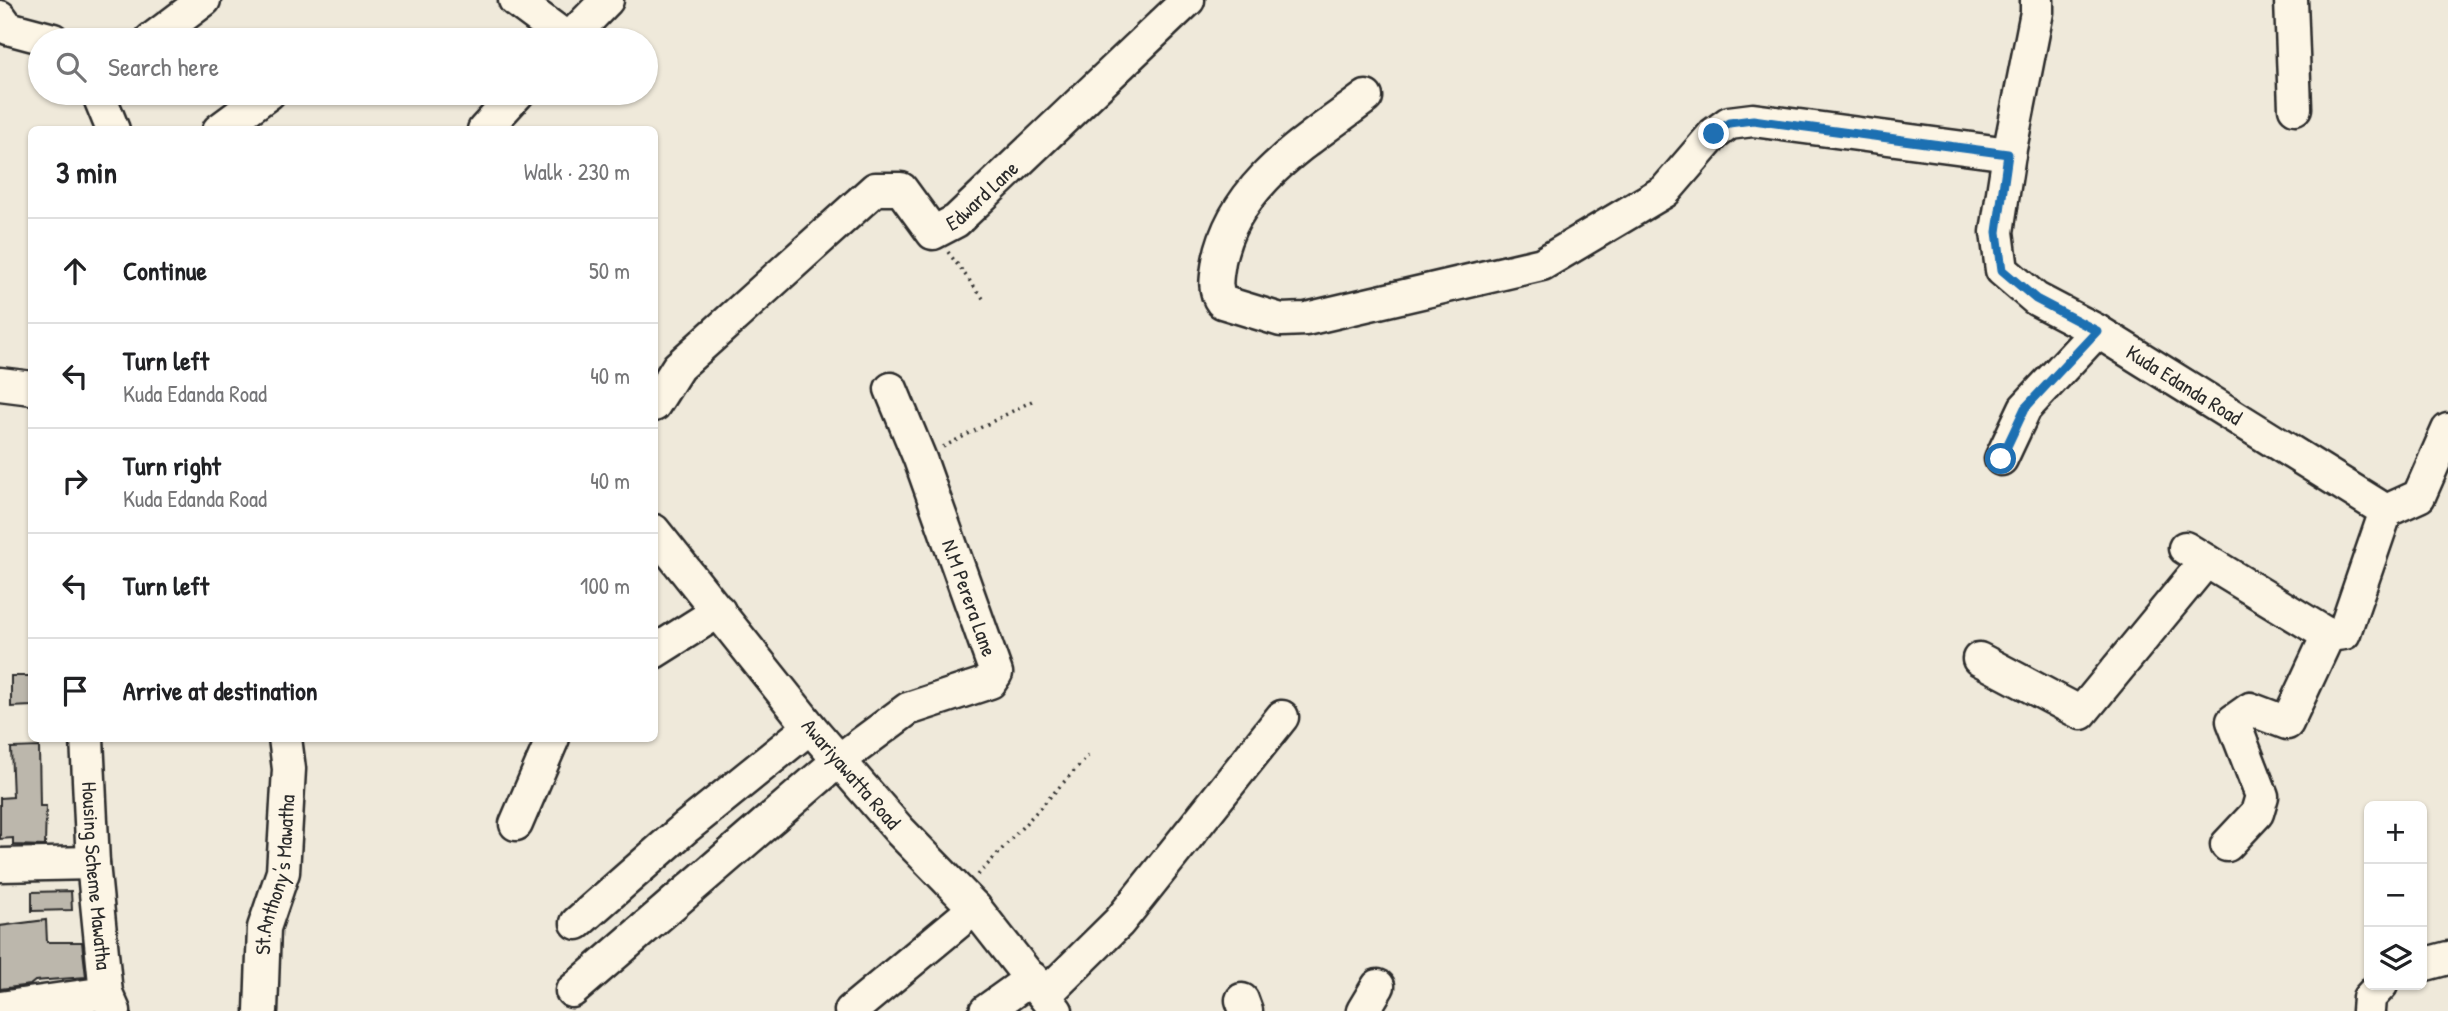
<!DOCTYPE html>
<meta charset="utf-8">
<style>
:root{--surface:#fff;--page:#f6f6f6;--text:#202124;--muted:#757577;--line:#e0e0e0}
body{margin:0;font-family:"Patrick Hand",sans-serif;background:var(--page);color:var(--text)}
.controls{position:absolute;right:21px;bottom:21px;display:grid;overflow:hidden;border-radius:10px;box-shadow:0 2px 5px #0004}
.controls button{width:63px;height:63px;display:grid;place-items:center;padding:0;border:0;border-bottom:2px solid var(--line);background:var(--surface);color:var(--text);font:35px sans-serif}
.stop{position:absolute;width:21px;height:21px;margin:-16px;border:5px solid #1f6fb2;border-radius:50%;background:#fff}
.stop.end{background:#1f6fb2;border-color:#fff;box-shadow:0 2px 7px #0008}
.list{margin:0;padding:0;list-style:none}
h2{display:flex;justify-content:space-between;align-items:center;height:91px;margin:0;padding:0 28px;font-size:30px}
h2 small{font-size:23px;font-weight:400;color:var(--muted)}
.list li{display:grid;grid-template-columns:46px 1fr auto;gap:21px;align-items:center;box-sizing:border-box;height:105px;padding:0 28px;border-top:2px solid var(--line)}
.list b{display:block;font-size:26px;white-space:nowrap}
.list p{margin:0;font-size:23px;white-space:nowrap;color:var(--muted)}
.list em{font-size:23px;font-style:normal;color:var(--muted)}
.icon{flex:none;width:38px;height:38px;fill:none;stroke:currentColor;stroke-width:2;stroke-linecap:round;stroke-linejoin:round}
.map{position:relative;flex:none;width:2448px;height:1011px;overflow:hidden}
.search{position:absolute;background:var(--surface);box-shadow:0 2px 5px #0004;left:28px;top:28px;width:630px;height:77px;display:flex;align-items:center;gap:18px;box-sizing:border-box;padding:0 24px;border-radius:38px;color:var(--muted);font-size:26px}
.panel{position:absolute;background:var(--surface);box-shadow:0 2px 5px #0004;left:28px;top:126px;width:630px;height:616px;border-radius:10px}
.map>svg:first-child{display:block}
.building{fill:#bcb7ac;stroke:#2b2b2b;stroke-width:2}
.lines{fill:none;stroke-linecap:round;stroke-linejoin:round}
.minor-casing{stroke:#2b2b2b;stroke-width:37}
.path{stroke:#2b2b2b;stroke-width:3.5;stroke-dasharray:2 5;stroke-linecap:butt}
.minor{stroke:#fcf5e5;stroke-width:32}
.route{stroke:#1f6fb2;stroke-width:9}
.labels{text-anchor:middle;stroke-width:5;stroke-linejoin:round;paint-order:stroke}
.street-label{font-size:21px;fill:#2b2b2b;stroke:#fcf5e5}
</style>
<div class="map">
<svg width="2448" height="1011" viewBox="0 0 2448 1011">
<rect width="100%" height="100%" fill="#efe9da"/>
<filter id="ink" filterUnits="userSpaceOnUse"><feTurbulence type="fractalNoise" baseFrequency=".0143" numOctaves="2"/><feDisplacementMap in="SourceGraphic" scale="14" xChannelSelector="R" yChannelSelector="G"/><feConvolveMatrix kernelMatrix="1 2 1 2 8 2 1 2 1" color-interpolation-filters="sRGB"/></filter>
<g filter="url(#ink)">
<g class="building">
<path d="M11,676h21v30l-21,1z"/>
<path d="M39,747l1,59h6l-1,40 -32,-1v-7l-13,1v-41l13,-1 -2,-49z"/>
<path d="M71,891l1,19 -40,1v-19z"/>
<path d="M46,920l1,22h35l4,35 -51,4 -5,4 -30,4v-63z"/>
</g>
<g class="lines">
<g class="minor-casing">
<g id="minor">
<path d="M515,0l54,40"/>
<path id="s1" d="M2037,0v12l-28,142 -12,78 5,38 34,29 61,32 289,180"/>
<path d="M2291,0l4,108"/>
<path d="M0,17l8,11 45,12"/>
<path d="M151,40l53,-40"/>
<path d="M568,40l39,-40"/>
<path d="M98,93l15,37"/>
<path d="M1366,97c-58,44 -132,86 -147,164 -2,14 -6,29 3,41l59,18 25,-1 236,-55 123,-73 49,-57 15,-11 24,-3 256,34"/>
<path d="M219,130l50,-37"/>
<path d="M484,130l34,-37"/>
<path d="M0,384l32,4"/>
<path id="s2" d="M654,405l24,-38 197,-178h26l32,44 23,-12 232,-221"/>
<path d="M2001,459l24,-51 72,-77"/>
<path id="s3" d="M654,531l156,196 90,104 75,77 81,103"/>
<path d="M2185,548l143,87 16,-2 42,-122 33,-15 29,-66"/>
<path d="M654,652l65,-41"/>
<path d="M1979,659l102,54 125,-152"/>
<path id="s4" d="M87,738l6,125 13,130 8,18"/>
<path d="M516,824l37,-86"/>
<path d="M2227,845l30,-32 5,-17 -29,-75 17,-12 37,14 41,-88"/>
<path d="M0,865l93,-2"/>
<path d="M577,923l108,-95 125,-101"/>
<path d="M2422,965l26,-7"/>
<path d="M572,991l266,-230 70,-52 82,-27 6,-9 -76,-214 -29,-70"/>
<path d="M1045,995l74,-73 163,-205"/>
<path d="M1242,1000l4,11"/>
<path d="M0,1008l106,-15"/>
<path id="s5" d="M261,1011l3,-83 19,-56 6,-103 -4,-31"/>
<path d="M851,1011l124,-103"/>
<path d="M986,1011l46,-33"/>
<path d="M1363,1011l15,-25"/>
<path d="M2368,1011l1,-13 12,-13"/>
</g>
</g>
<g class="path">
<path d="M948,252l37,49"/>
<path d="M943,447l91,-47"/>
<path d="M978,875l110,-119"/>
</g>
<use href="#minor" class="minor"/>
</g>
</g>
<g class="lines" filter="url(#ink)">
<path class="route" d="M1714,134l15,-11 24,-3 255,34 -11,78 5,38 34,29 61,32 -72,77 -24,51"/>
</g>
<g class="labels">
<g class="street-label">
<text dy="7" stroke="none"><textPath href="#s2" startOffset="453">Edward Lane</textPath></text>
<text dy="7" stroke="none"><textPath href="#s1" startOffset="490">Kuda Edanda Road</textPath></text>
<text transform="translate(969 598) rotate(70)" y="7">N.M Perera Lane</text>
<text dy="7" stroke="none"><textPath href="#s3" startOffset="313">Awariyawatta Road</textPath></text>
<text dy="7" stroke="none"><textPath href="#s4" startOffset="138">Housing Scheme Mawatha</textPath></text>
<text dy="7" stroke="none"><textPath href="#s5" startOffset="138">St.Anthony's Mawatha</textPath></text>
</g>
</g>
</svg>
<div class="controls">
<button>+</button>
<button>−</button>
<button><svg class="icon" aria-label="layers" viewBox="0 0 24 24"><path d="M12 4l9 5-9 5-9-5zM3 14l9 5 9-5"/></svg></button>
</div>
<div class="stop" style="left:2001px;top:459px"></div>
<div class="stop end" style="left:1714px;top:134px"></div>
<div class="search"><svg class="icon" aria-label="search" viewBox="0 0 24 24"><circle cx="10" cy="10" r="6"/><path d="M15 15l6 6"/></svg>Search here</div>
<section class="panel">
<h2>3 min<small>Walk · 230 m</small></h2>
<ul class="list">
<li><svg class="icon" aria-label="ahead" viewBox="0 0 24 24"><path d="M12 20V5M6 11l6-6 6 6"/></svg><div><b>Continue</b></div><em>50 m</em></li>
<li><svg class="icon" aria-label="left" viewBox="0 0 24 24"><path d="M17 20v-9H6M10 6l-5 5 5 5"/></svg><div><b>Turn left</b><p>Kuda Edanda Road</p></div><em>40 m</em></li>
<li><svg class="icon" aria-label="right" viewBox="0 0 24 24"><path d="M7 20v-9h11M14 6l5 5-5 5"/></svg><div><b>Turn right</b><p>Kuda Edanda Road</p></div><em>40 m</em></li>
<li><svg class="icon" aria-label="left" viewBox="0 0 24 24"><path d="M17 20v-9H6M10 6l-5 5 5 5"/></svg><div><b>Turn left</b></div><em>100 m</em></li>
<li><svg class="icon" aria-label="arrive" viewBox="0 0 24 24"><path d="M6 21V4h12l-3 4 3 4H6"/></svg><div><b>Arrive at destination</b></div></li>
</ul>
</section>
</div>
